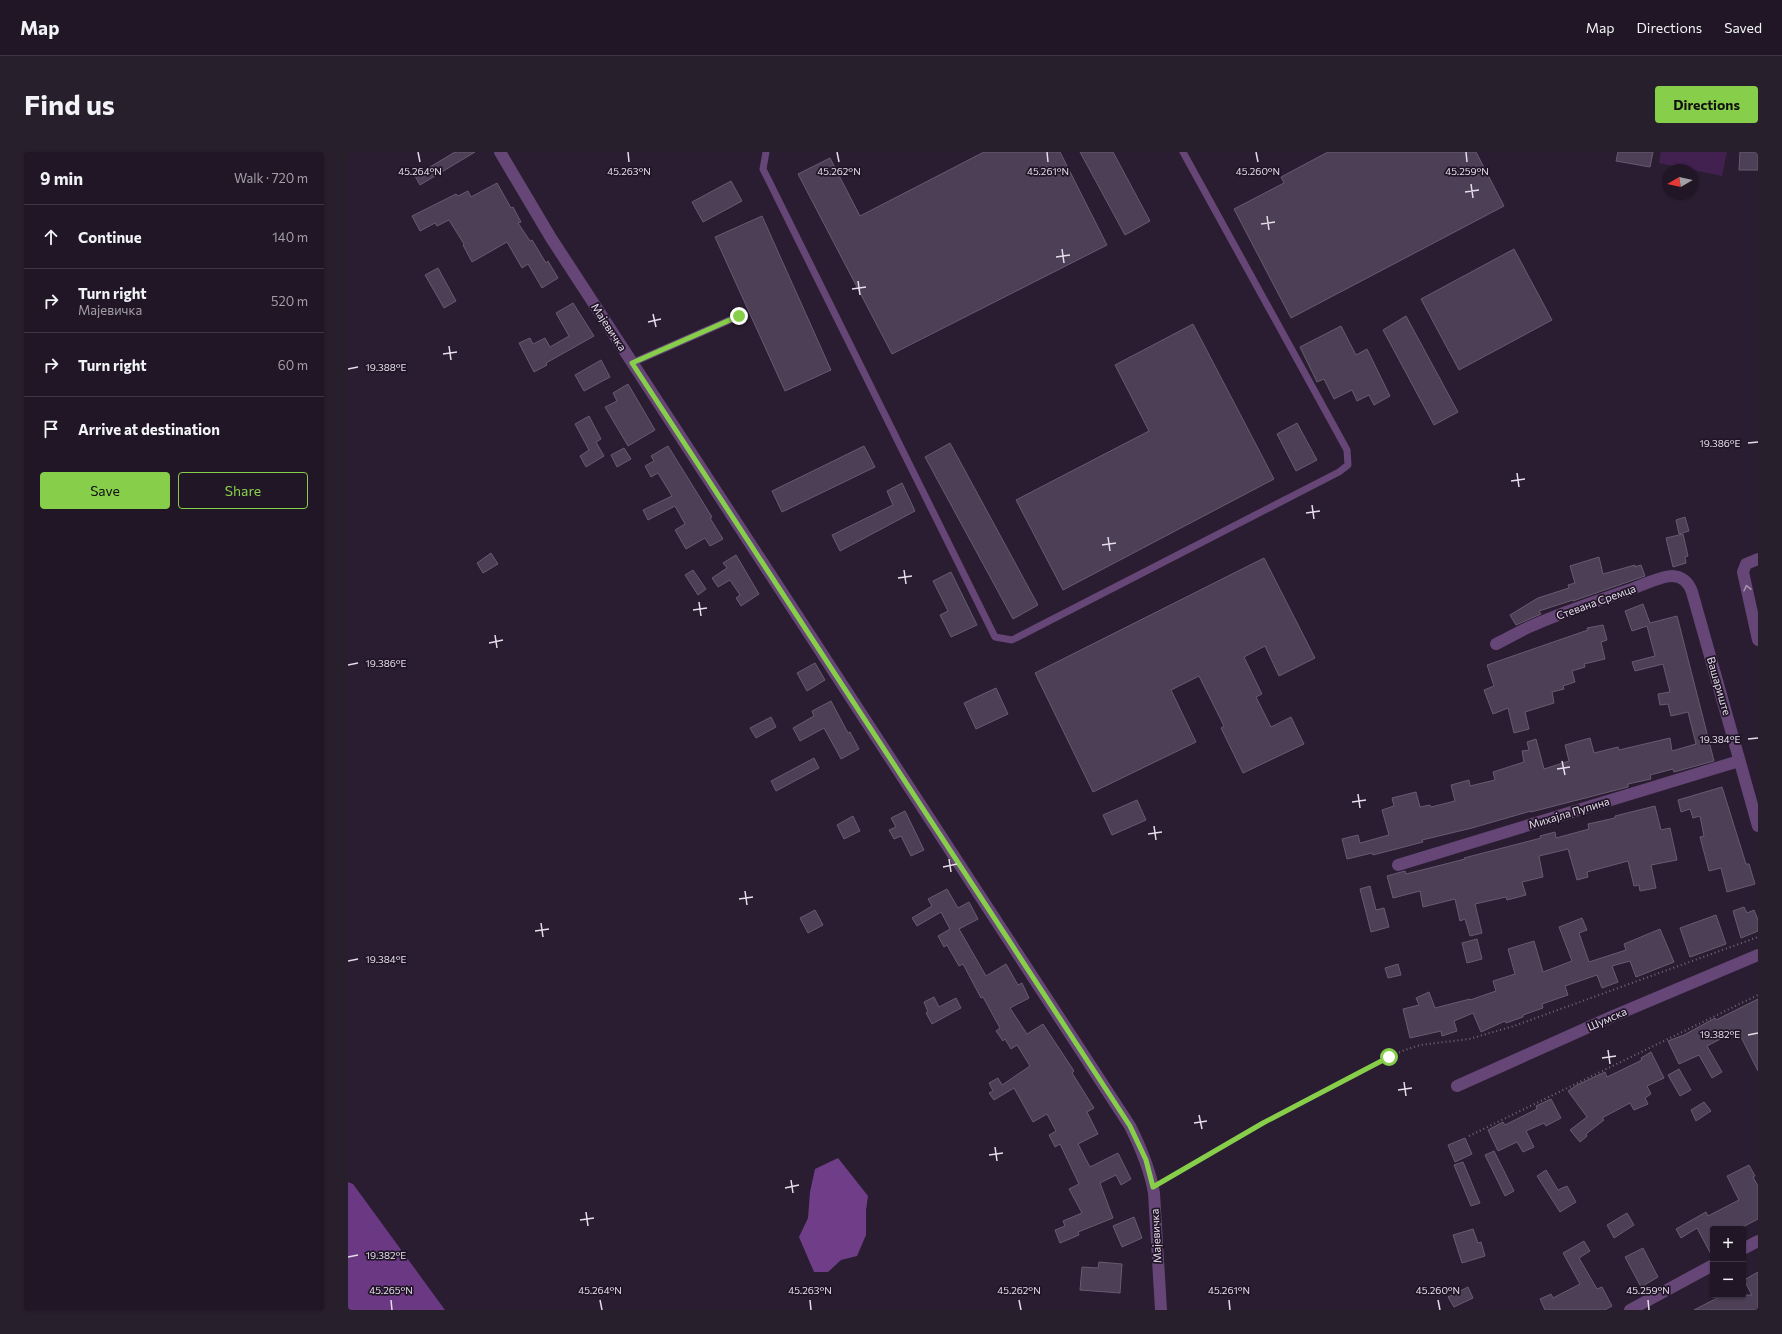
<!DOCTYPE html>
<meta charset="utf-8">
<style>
:root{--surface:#201625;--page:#281f2d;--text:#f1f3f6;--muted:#a29fa7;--line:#3d3542;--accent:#87cf4a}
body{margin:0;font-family:Commissioner,sans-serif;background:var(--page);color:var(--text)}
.controls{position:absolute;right:12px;bottom:12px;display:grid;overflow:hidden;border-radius:4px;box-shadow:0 1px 3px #0004}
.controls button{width:36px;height:36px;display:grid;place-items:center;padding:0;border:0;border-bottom:1px solid var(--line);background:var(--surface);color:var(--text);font:20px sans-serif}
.compass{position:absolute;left:1314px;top:12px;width:36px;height:36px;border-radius:50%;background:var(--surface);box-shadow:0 1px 3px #0004;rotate:261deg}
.stop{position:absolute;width:12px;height:12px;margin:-9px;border:3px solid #87cf4a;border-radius:50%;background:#fff}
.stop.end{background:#87cf4a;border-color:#fff;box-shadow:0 1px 4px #0008}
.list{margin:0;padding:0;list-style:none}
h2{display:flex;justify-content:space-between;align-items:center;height:52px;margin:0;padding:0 16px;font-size:17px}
h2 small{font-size:13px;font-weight:400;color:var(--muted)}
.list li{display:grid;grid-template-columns:26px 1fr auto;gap:12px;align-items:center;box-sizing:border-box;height:64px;padding:0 16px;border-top:1px solid var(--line)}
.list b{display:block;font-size:15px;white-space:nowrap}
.list p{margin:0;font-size:13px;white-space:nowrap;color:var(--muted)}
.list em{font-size:13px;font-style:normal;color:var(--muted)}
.actions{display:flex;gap:8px;padding:12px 16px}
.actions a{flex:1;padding:9px 0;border:1px solid var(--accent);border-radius:4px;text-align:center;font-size:14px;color:var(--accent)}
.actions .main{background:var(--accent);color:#111}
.icon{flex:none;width:22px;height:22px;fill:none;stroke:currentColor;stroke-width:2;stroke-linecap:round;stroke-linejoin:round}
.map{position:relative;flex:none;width:1410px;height:1158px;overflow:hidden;border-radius:4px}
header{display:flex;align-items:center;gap:24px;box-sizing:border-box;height:56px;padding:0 20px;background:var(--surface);border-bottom:1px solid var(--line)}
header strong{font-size:19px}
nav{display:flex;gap:22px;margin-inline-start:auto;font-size:14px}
.intro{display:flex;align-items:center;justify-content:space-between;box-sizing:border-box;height:96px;padding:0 24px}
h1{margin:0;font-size:28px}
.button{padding:10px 18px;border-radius:4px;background:var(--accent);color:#111;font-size:14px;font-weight:700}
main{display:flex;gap:24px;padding:0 24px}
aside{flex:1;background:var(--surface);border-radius:4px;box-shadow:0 1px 3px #0004}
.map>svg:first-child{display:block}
.green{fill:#422151}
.forest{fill:#6b3983}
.water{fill:#703e89}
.building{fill:#4d3f55;stroke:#695a71}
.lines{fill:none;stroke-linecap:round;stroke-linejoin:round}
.path{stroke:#726778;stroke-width:2;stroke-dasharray:1 3;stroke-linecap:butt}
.service{stroke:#654676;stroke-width:7}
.minor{stroke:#654676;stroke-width:12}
.oneway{stroke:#a592b0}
.route{stroke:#87cf4a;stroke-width:5}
.ticks{fill:none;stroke:#e5ddea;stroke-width:1.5}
.labels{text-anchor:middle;stroke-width:3.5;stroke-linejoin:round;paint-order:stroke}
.street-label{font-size:11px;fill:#e5ddea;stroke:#201427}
.ticks-label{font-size:10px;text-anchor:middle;fill:#e5ddea;stroke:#201427;stroke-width:3.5;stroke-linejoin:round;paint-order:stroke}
</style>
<header>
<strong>Map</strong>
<nav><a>Map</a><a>Directions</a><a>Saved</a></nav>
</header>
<div class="intro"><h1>Find us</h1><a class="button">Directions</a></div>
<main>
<aside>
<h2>9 min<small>Walk · 720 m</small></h2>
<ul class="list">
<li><svg class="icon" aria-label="ahead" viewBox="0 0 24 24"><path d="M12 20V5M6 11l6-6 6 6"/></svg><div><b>Continue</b></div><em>140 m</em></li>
<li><svg class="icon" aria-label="right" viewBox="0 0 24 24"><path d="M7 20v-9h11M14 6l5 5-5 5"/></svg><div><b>Turn right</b><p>Мајевичка</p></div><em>520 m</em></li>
<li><svg class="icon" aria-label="right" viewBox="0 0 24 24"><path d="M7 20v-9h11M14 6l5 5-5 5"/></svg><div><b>Turn right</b></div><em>60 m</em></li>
<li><svg class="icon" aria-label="arrive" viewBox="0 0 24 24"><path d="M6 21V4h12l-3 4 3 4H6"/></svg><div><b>Arrive at destination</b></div></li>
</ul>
<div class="actions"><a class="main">Save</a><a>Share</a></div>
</aside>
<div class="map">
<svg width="1410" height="1158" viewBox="0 0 1410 1158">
<rect width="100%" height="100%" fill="#2a1d31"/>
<path class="green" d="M1313,0h66l-5,24 -63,-13z"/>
<path class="forest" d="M0,1030l5,2 92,126h-97z"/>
<path class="water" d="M490,1006l30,38 -2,14v25l-9,21 -16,4 -13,12h-14l-15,-35 9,-19 2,-26 5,-23z"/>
<g class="building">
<path d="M107,0h20l-55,33 -5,-9z"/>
<path d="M636,0h76l47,93 -215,109 -94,-180 32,-16 30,58z"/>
<path d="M732,0h33l37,69 -25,14z"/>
<path d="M980,0h148l28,54 -213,112 -57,-109 50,-26 -3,-6z"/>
<path d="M1270,0h35l-3,15 -34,-6z"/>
<path d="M1392,0h18v18h-19z"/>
<path d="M383,29l11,20 -39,21 -11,-20z"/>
<path d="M149,31l14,25 2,-1 8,15 -3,1 12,18 2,-1 14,23 2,-2 10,17 -16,10 -14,-24 -6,4 -15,-26 -35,20 -9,-17 1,-1 -15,-24 -12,6 -2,-3 -15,8 -8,-15 44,-22 2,2 10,-5 3,6z"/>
<path d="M414,64l69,154 -46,21 -70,-154z"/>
<path d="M1166,97l38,71 -93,50 -38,-71z"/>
<path d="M90,116l18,33 -12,7 -19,-33z"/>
<path d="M225,151l21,33 -48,27 1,2 -13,7 -15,-29 11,-5 3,6 12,-6 5,9 19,-11 -13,-23z"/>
<path d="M1058,164l52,96 -24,13 -51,-95z"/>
<path d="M845,172l81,155 -211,111 -47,-90 133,-69 -34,-66z"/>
<path d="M993,174l15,29 11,-6 23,47 -16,9 -5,-10 -12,6 -5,-11 -18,9 -10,-20 -7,3 -17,-35z"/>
<path d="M253,208l9,17 -26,14 -9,-16z"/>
<path d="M280,232l27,46 -27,16 -23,-39 12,-6 -4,-8z"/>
<path d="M241,264l12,23 -5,3 8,14 -18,11 -6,-11 9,-6 -14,-26z"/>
<path d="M949,271l20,37 -21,11 -19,-37z"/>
<path d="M602,291l88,162 -25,14 -88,-162z"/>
<path d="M320,294l44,71 -2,1 13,21 -13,7 -5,-8 -19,11 -11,-19 10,-6 -10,-18 -27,14 -5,-10 29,-14 -14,-23 -7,4 -6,-11 9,-5 -3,-5z"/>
<path d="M516,294l11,21 -93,45 -10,-21z"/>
<path d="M276,296l7,11 -14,8 -6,-12z"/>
<path d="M554,331l13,28 -75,40 -8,-16 61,-30 -6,-14z"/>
<path d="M1337,365l4,14 -10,3 -3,-14z"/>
<path d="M1335,382l5,22 -3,1 1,6 -13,4 -7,-29z"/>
<path d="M143,401l7,11 -15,9 -6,-10z"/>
<path d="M388,403l23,39 -18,12 -5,-8 4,-3 -10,-15 -12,7 -6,-9 15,-10 -4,-5z"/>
<path d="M1251,405l4,17 32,-9v2l6,-2 4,11 -72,25v-1l-34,11 2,3 -25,11 -6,-10 28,-17 31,-10 -1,-3 7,-2 -5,-17z"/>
<path d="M916,406l51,100 -36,18 -14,-30 -21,11 18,37 -6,3 15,30 20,-10 13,27 -61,29 -22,-45 3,-2 -25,-50 -28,14 25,52 -103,50 -58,-119z"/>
<path d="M345,418l13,19 -8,6 -13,-20z"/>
<path d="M603,420l26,53 -26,12 -11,-22 8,-4 -15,-30z"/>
<path d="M1295,452l7,19 27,-7 37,145 -40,11 -1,-3 -23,6 1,4 -23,5v3l-97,25v-1l-59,17 -50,12 1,2 -50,13 -1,-2 -25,6 -5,-20 16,-4 2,8 29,-8 -7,-25 12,-4 -2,-8 24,-6 4,15 10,-2 1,2 24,-6 -4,-16 18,-5 1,6 25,-6 -2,-8 31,-10 -2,-11 7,-1 -2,-8 9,-3 8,30 25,-8 -4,-16 25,-7 4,15 24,-6 1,3 51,-12 2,13 24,-7 -8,-32 -17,4 -3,-12 -8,1 -2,-11 12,-2 -7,-28 -28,7 -3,-9 23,-6 -8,-30 -15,5 -7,-20z"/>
<path d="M1255,473l4,15 -6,2 4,17 -21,5 1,3 -13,4 3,11 -12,4 1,3 -12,3 2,11 -29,9 4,17 -15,4 -6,-25 -15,6 -9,-24 10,-4 -7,-21 101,-35 -1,-2z"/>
<path d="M467,511l10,17 -18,11 -10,-18z"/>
<path d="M648,536l12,26 -32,15 -12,-26z"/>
<path d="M483,549l17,32 2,-1 9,17 -18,10 -17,-31 -24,13 -7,-13 21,-12 -2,-5z"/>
<path d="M423,565l5,10 -20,11 -6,-10z"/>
<path d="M466,606l5,10 -43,23 -5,-10z"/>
<path d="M1374,635l24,77h3l6,20 -28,8 -6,-24 -12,3 -9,-34 4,-1 -4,-20 -7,2 -3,-9 -9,3 -3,-12z"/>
<path d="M789,648l9,20 -34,15 -9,-20z"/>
<path d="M1307,654l6,24 9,-2 7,32 -26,5 5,23 -16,3 -1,-6 -5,1 -6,-25 -41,11 1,5 -11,3 -9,-31 -29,7 4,21 -21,5 4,13 -19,5 -1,-3 -31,7 7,29 -12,3 -5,-17 -5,2 -5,-22 -32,8 -3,-16 -27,7 -6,-22 18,-5 1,3 59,-15 -1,-1 77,-20 -1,-2 15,-4 1,6 33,-9 -1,-5 27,-6v-2z"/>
<path d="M557,659l19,39 -13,6 -10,-20 -7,3 -5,-9 7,-3 -5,-9z"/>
<path d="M505,664l7,15 -16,8 -7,-14z"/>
<path d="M1022,734l6,24 8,-2 5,19 -18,5 -11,-43z"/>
<path d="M599,737l11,19 11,-6 9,17 -19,10 27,47 20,-12 12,21 4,-2 7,15 -19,10 17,26 16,-10 31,47 -2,2 22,35 -7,4 11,22 -20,10 12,23 28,-14 13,26 -10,6 -5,-10 -16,8 13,35 -35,14 1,3 -19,8 -5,-13 10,-4 -2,-5 19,-8 -13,-24 10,-5 -19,-40 -5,3 -6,-12 7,-4 -9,-17 -14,8 -19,-34 -20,12 -5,-7 4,-2 -4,-8 9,-5 4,7 28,-19 -13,-21 -6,4 -6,-10 -2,2 -7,-10 4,-3 -17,-31 -2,1 -18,-34 -4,2 -12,-21 -3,2 -6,-11 12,-7 -9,-17 -24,14 -5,-8 20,-12 -4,-7z"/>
<path d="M1396,755l3,6 7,-3 4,10v11l-17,7 -8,-27z"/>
<path d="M467,758l8,15 -15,8 -8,-15z"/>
<path d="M1368,763l10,29 -36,13 -10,-29z"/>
<path d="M1234,766l5,12 -8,3 10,29 37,-12 -2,-6 36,-15 14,33 -38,15 -6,-16 -18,5 6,16 -16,6 -5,-13 -32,11 3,9 -26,9 1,4 -20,7v2l-17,6 -1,-2 -24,11 -8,-19 -19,8 3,10 -15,5 -1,-5 -31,7 -7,-29 16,-4 -3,-7 13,-6 6,16 35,-9v1l26,-9 -3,-10 22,-7 -7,-25 26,-8 9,31 29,-11 -13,-34z"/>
<path d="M1129,787l5,20 -15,4 -5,-20z"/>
<path d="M1050,812l3,11 -13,3 -3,-10z"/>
<path d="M586,845l5,10 17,-9 5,10 -29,16 -6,-11 2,-1 -4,-10z"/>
<path d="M1410,847v72l-18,-36 -6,3 -2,-5 -25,13 15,26 -10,6 -13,-23 -20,9 -11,-23 16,-6 31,-17 1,2z"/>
<path d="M1303,900l13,26 -17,8 4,8 -6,4 3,6 -14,6 -4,-7 -28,15 2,2 -18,14 1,2 -7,6 -10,-12 17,-13 -19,-26 9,-6 28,-13 2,5 35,-17 -1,-2z"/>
<path d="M1331,917l12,21 -11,6 -12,-21z"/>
<path d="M1203,947l10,19 -15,8 -2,-3 -18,8 8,16 -11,5 -6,-10 -19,9 -10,-21 15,-8 2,3 32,-16 -1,-3z"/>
<path d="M1356,950l7,9 -15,10 -5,-11z"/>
<path d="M1117,986l7,16 -17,8 -7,-17z"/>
<path d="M1146,999l20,40 -9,5 -20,-41z"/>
<path d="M1115,1010l17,41 -9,3 -17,-41z"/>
<path d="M1401,1013l6,11 -2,1 5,9v33l-19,10h-26v29l-16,-30 -16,10 -5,-9 30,-17 2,4 31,-16 -12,-24z"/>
<path d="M1198,1018l12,20 9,-4 9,16 -16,10 -23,-36z"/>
<path d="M1279,1061l7,12 -20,13 -7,-13z"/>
<path d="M786,1065l8,21 -20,9 -9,-21z"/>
<path d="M1125,1077l5,14 3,-1 4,14 -23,7 -9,-28z"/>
<path d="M1236,1089l6,10 -11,7 18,31 5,-2 10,19 -7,4h-60l-5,-11 11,-5 2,4 27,-14 -17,-31z"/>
<path d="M1295,1096l15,29 -17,10 -16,-30z"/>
<path d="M751,1110l23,2 -2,29 -40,-3 2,-23 16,1z"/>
<path d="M1410,1120v38h-64l29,-15h29l-8,-15z"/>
<path d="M1120,1135l5,11 -19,9 -6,-10z"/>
</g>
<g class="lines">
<g class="path">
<path d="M1121,984l289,-141"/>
<path d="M816,1029l99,-58 139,-72 18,-6 49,-6 45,-13 244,-89"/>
</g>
<g class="service">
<path d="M418,0l-3,17 232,468 17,3 327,-168 9,-7 -1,-15 -164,-298"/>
<path d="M284,211l107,-47"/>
</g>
<g class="minor">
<path d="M152,0l51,86 579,888c11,22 20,43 24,67l7,117"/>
<path d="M1410,407l-12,5 -3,8 15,68"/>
<path d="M1148,492c13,-6 25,-14 38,-19 31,-14 63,-24 95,-35 11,-4 32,-14 43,-14 10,0 17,7 20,16l66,234"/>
<path d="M1050,713l341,-104"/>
<path d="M1109,934l154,-69 147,-62"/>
<path d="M1395,1097l15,-8"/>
<path d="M1282,1158l83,-45"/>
</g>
</g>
<defs><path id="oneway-chevron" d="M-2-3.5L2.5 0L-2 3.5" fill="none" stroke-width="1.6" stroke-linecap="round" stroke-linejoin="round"/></defs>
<use class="oneway" href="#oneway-chevron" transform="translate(1399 436) rotate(-103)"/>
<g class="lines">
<path class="route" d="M391,164l-107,47 498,763 16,34 7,27 110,-64 126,-66"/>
</g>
<path class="ticks" d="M70,0l2,10M280,0l1,10M489,0l2,10M699,0l1,10M908,0l2,10M1118,0l1,10M1123,32l2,14M1117,40l14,-2M919,64l2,14M913,72l14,-2M714,97l2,14M708,105l14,-2M510,129l2,14M504,137l14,-2M305,162l3,13M300,170l13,-3M101,194l2,14M95,202l14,-2M0,217l10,-2M1400,291l10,-1M1169,321l2,14M1163,329l14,-2M964,353l2,14M958,361l14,-2M760,385l2,14M754,393l14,-2M556,418l2,14M550,426l14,-2M351,450l2,14M345,458l14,-2M147,483l2,13M141,491l14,-3M0,513l10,-2M1400,587l10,-1M1214,609l3,14M1209,617l13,-2M1010,642l2,14M1004,650l14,-2M806,674l2,14M800,682l14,-2M601,707l2,13M595,715l14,-3M397,739l2,14M391,747l14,-2M193,771l2,14M187,779l14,-2M0,809l10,-2M1400,883l10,-2M1260,898l2,14M1254,906l14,-2M1056,930l2,14M1050,938l14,-2M851,963l3,14M846,971l13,-2M647,995l2,14M641,1003l14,-2M443,1028l2,13M437,1036l14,-3M238,1060l2,14M232,1068l14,-2M0,1105l10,-2M43,1148l1,10M252,1148l2,10M462,1148l1,10M671,1148l2,10M881,1148l1,10M1090,1148l2,10M1300,1148l1,10"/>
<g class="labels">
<g class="street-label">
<text transform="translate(261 175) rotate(57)" y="4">Мајевичка</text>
<text transform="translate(1248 450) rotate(-20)" y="4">Стевана Сремца</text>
<text transform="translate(1371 534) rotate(74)" y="4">Вашариште</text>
<text transform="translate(1221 661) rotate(-17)" y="4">Михајла Пупина</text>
<text transform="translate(1259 867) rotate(-24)" y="4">Шумска</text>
<text transform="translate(808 1084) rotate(-93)" y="4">Мајевичка</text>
</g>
</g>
<g class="ticks-label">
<text x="72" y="23">45.264°N</text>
<text x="281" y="23">45.263°N</text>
<text x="491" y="23">45.262°N</text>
<text x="700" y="23">45.261°N</text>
<text x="910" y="23">45.260°N</text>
<text x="1119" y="23">45.259°N</text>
<text x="38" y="219">19.388°E</text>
<text x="1372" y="295">19.386°E</text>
<text x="38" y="515">19.386°E</text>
<text x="1372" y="591">19.384°E</text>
<text x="38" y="811">19.384°E</text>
<text x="1372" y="886">19.382°E</text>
<text x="38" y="1107">19.382°E</text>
<text x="43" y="1142">45.265°N</text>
<text x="252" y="1142">45.264°N</text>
<text x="462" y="1142">45.263°N</text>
<text x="671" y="1142">45.262°N</text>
<text x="881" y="1142">45.261°N</text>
<text x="1090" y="1142">45.260°N</text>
<text x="1300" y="1142">45.259°N</text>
</g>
</svg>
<div class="controls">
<button>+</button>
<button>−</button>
</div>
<svg class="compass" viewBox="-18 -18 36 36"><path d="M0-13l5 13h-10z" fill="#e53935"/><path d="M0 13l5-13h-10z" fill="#a29fa7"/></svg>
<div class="stop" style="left:1041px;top:905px"></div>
<div class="stop end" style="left:391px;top:164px"></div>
</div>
</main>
